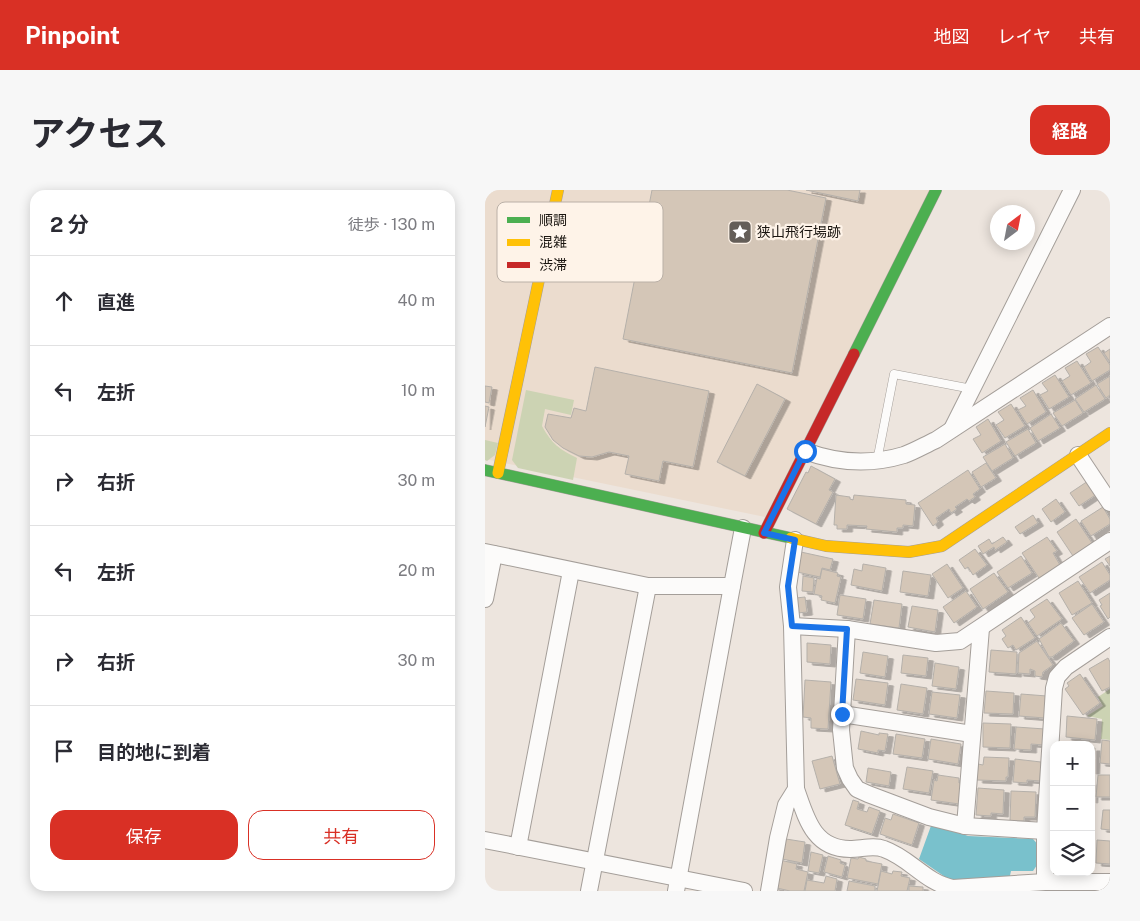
<!DOCTYPE html>
<html lang="ja">
<meta charset="utf-8">
<style>
:root{--surface:#fff;--page:#f7f7f7;--text:#2b2b33;--muted:#7c7c81;--line:#e1e1e2;--accent:#d93025}
body{margin:0;font-family:"Public Sans","Noto Sans JP",sans-serif;background:var(--page);color:var(--text)}
.controls{position:absolute;right:15px;bottom:15px;display:grid;overflow:hidden;border-radius:10px;box-shadow:0 2px 12px #0003}
.controls button{width:45px;height:45px;display:grid;place-items:center;padding:0;border:0;border-bottom:1px solid var(--line);background:var(--surface);color:var(--text);font:25px sans-serif}
.compass{position:absolute;left:505px;top:15px;width:45px;height:45px;border-radius:50%;background:var(--surface);box-shadow:0 2px 12px #0003;rotate:32deg}
.stop{position:absolute;width:15px;height:15px;margin:-11px;border:4px solid #1a73e8;border-radius:50%;background:#fff}
.stop.end{background:#1a73e8;border-color:#fff;box-shadow:0 1px 5px #0008}
.list{margin:0;padding:0;list-style:none}
h2{display:flex;justify-content:space-between;align-items:center;height:65px;margin:0;padding:0 20px;font-size:21px}
h2 small{font-size:16px;font-weight:400;color:var(--muted)}
.list li{display:grid;grid-template-columns:32px 1fr auto;gap:15px;align-items:center;box-sizing:border-box;height:90px;padding:0 20px;border-top:1px solid var(--line)}
.list b{display:block;font-size:19px;white-space:nowrap}
.list em{font-size:16px;font-style:normal;color:var(--muted)}
.actions{display:flex;gap:10px;padding:15px 20px}
.actions a{flex:1;padding:11px 0;border:1px solid var(--accent);border-radius:15px;text-align:center;font-size:18px;color:var(--accent)}
.actions .main{background:var(--accent);color:#fff}
.icon{flex:none;width:28px;height:28px;fill:none;stroke:currentColor;stroke-width:2;stroke-linecap:round;stroke-linejoin:round}
.map{position:relative;flex:none;width:625px;height:701px;overflow:hidden;border-radius:15px}
header{display:flex;align-items:center;gap:30px;box-sizing:border-box;height:70px;padding:0 25px;background:var(--accent);color:#fff}
header strong{font-size:24px}
nav{display:flex;gap:28px;margin-inline-start:auto;font-size:18px}
.intro{display:flex;align-items:center;justify-content:space-between;box-sizing:border-box;height:120px;padding:0 30px}
h1{margin:0;font-size:35px}
.button{padding:12px 22px;border-radius:15px;background:var(--accent);color:#fff;font-size:18px;font-weight:700}
main{display:flex;gap:30px;padding:0 30px}
aside{flex:1;background:var(--surface);border-radius:15px;box-shadow:0 2px 12px #0003}
.map>svg:first-child{display:block}
.built{fill:#ebdcce}
.green{fill:#ccd3b3}
.water{fill:#79c1cc}
.building{fill:#d4c6b7;stroke:#b5b0aa;filter:url(#shadow)}
.lines{fill:none;stroke-linecap:round;stroke-linejoin:round}
.lane-casing{stroke:#a49e99;stroke-width:9}
.street-casing{stroke:#a49e99;stroke-width:18}
.fast-casing{stroke:#a49e99;stroke-width:12}
.slow-casing{stroke:#a49e99;stroke-width:12}
.jam-casing{stroke:#a49e99;stroke-width:12}
.lane{stroke:#fcfbfa;stroke-width:8}
.street{stroke:#fcfbfa;stroke-width:16}
.fast{stroke:#4caf50;stroke-width:11}
.slow{stroke:#ffc107;stroke-width:11}
.jam{stroke:#c62828;stroke-width:11}
.route{stroke:#1a73e8;stroke-width:6}
.labels{text-anchor:middle;stroke-width:4.5;stroke-linejoin:round;paint-order:stroke}
.poi-label{font-size:14px;fill:#1a1510;stroke:#fef3e8;text-anchor:start}
.key{fill:#fef3e8;stroke:#bab0a7;stroke-width:1}
.key-label{font-size:14px;fill:#1a1510}
</style>
<header>
<strong>Pinpoint</strong>
<nav><a>地図</a><a>レイヤ</a><a>共有</a></nav>
</header>
<div class="intro"><h1>アクセス</h1><a class="button">経路</a></div>
<main>
<aside>
<h2>2 分<small>徒歩 · 130 m</small></h2>
<ul class="list">
<li><svg class="icon" aria-label="ahead" viewBox="0 0 24 24"><path d="M12 20V5M6 11l6-6 6 6"/></svg><div><b>直進</b></div><em>40 m</em></li>
<li><svg class="icon" aria-label="left" viewBox="0 0 24 24"><path d="M17 20v-9H6M10 6l-5 5 5 5"/></svg><div><b>左折</b></div><em>10 m</em></li>
<li><svg class="icon" aria-label="right" viewBox="0 0 24 24"><path d="M7 20v-9h11M14 6l5 5-5 5"/></svg><div><b>右折</b></div><em>30 m</em></li>
<li><svg class="icon" aria-label="left" viewBox="0 0 24 24"><path d="M17 20v-9H6M10 6l-5 5 5 5"/></svg><div><b>左折</b></div><em>20 m</em></li>
<li><svg class="icon" aria-label="right" viewBox="0 0 24 24"><path d="M7 20v-9h11M14 6l5 5-5 5"/></svg><div><b>右折</b></div><em>30 m</em></li>
<li><svg class="icon" aria-label="arrive" viewBox="0 0 24 24"><path d="M6 21V4h12l-3 4 3 4H6"/></svg><div><b>目的地に到着</b></div></li>
</ul>
<div class="actions"><a class="main">保存</a><a>共有</a></div>
</aside>
<div class="map">
<svg width="625" height="701" viewBox="0 0 625 701">
<defs>
<filter id="shadow"><feDropShadow dx="5.5" dy="3" stdDeviation="0" flood-color="#0004"/></filter>
</defs>
<rect width="100%" height="100%" fill="#ede5de"/>
<path class="built" d="M0,0h445l-165,327 -280,-58z"/>
<g class="green">
<path d="M41,200l48,10 -3,15 -26,-6 -3,17c10,18 17,23 35,32l-4,22 -55,-12 -6,-8z"/>
<path d="M0,250l13,3 -3,12 -8,6 -2,-1z"/>
<path d="M625,499v51l-9,-1 1,-20 -15,-3 16,-10 -5,-9z"/>
</g>
<path class="water" d="M447,633l36,13 65,3 7,8 -3,18 -4,6h-22l-2,9 -58,1 -32,-22z"/>
<g class="building">
<path d="M167,0h135l39,8 -34,175 -169,-34z"/>
<path d="M321,0h54l-2,11z"/>
<path d="M613,157l12,18v5l-18,11 -8,-14 7,-5 -5,-8z"/>
<path d="M625,159v13l-6,-9z"/>
<path d="M592,171l14,22 -20,12 -9,-14 8,-5 -5,-8z"/>
<path d="M110,177l114,24 -16,76 -30,-6 -4,20 -34,-7 4,-18 -20,-4 -17,5 -13,-1 -16,-8 -10,-8 -8,-13 3,-13 23,4 3,-10 12,3z"/>
<path d="M570,185l14,22 -20,12 -9,-14 8,-4 -6,-8z"/>
<path d="M625,186v19l-4,3 -9,-14z"/>
<path d="M272,194l28,15 -40,77 -28,-14z"/>
<path d="M611,195l9,14 -21,13 -9,-13z"/>
<path d="M0,196l7,1 -3,16 -4,-1z"/>
<path d="M548,200l13,22 -19,12 -9,-14 8,-4 -6,-8z"/>
<path d="M590,210l8,13 -21,13 -9,-13z"/>
<path d="M526,214l14,22 -20,12 -9,-13 8,-5 -6,-8z"/>
<path d="M0,216l4,1 -4,20z"/>
<path d="M566,224l9,14 -22,13 -8,-13z"/>
<path d="M503,229l13,22 -19,12 -9,-14 8,-4 -5,-8z"/>
<path d="M543,239l8,14 -21,13 -9,-14z"/>
<path d="M520,254l8,14 -21,13 -9,-14z"/>
<path d="M501,273l10,15 -15,9 -9,-15z"/>
<path d="M326,276l24,13 -6,11 4,2 -17,32 -29,-15 19,-37 2,1z"/>
<path d="M483,280l12,19 -7,5 2,3 -6,4 -2,-2 -12,8 2,2 -6,4 -2,-4 -13,9 2,4 -5,4 -15,-23z"/>
<path d="M603,291l9,13 -18,12 -9,-13z"/>
<path d="M351,305l14,2v2l3,1 1,-5 52,5v4l9,1 -2,21 -10,-1v3h-6v4l-31,-3 1,-3 -20,-1v4h-10v-4h-3z"/>
<path d="M571,309l9,13 -14,10 -9,-13z"/>
<path d="M618,317l7,12v5l-19,12 -10,-15z"/>
<path d="M548,325l5,8 -18,11 -5,-7z"/>
<path d="M591,329l16,24 -19,13 -16,-24z"/>
<path d="M518,347l4,5 -12,8 -1,-3 -11,7 -5,-8 11,-7 3,5z"/>
<path d="M562,347l10,14 -4,2 7,12 -21,13 -17,-25z"/>
<path d="M490,359l12,16 -14,10 -5,-8 -3,2 -6,-9z"/>
<path d="M316,362l32,7 -3,11 -8,-2 -2,9 -23,-5z"/>
<path d="M536,366l11,17 -24,15 -11,-16z"/>
<path d="M625,366v10l-5,-7z"/>
<path d="M617,372l8,13v5l-20,13 -11,-16z"/>
<path d="M378,374l23,4 -4,23 -31,-6 3,-16 8,2z"/>
<path d="M462,374l16,24 -15,10 -16,-24z"/>
<path d="M337,379l16,4 -1,3 4,1 -6,26 -14,-3 1,-4 -8,-2 3,-16 3,1z"/>
<path d="M418,381l28,4 -3,21 -28,-4z"/>
<path d="M509,383l14,19 -25,17 -13,-20z"/>
<path d="M318,386l11,2 -1,14 -11,-1z"/>
<path d="M593,391l14,22 -20,12 -13,-22z"/>
<path d="M481,401l11,16 -23,16 -11,-16z"/>
<path d="M625,403v24l-2,2 -8,-13 2,-1 -3,-5z"/>
<path d="M355,405l26,4 -3,20 -26,-4z"/>
<path d="M320,407l2,15 -9,1 -2,-15z"/>
<path d="M562,409l15,20 -25,17 -9,-13 7,-6 -5,-7z"/>
<path d="M389,410l28,4 -3,24 -29,-4z"/>
<path d="M607,414l12,18 -20,13 -12,-17z"/>
<path d="M427,416l26,4 -3,22 -27,-5z"/>
<path d="M536,427l14,21 -19,12 -3,-5 -5,3 -6,-9 4,-3 -4,-6z"/>
<path d="M576,433l13,18 -22,16h-3l-10,-18z"/>
<path d="M552,451l16,24 -10,7 -1,5 -7,-1v-5l-5,-2v5l-12,-1 1,-20z"/>
<path d="M322,453l24,2 -1,19 -23,-2z"/>
<path d="M506,460l26,2 -1,22 -27,-2z"/>
<path d="M378,462l25,4 -3,21 -25,-4z"/>
<path d="M418,465l25,3 -2,18 -25,-3z"/>
<path d="M623,468l2,4v25l-8,4 -13,-22z"/>
<path d="M450,473l24,4 -3,22 -24,-3z"/>
<path d="M595,484l20,29 -17,12 -18,-26 4,-3 -2,-3z"/>
<path d="M371,489l32,4 -3,22 -32,-5z"/>
<path d="M320,490l26,2 -3,47 -17,-1v-10l-8,-1z"/>
<path d="M416,494l26,4 -4,26 -26,-4z"/>
<path d="M501,501l28,2 -1,21 -29,-1z"/>
<path d="M447,502l28,3 -3,23 -28,-4z"/>
<path d="M536,504l26,2 -2,22 -26,-2z"/>
<path d="M582,526l30,3 -2,21 -29,-3z"/>
<path d="M498,533l28,1 -1,24 -27,-1z"/>
<path d="M531,537l29,2 -1,16 -13,-1v6l-17,-1z"/>
<path d="M376,541l18,4v-2l9,1 -3,17 -7,-1v3l-20,-4z"/>
<path d="M411,544l29,5 -3,19 -29,-4z"/>
<path d="M446,549l30,5 -3,20 -30,-5z"/>
<path d="M617,550l8,1v23l-10,-1z"/>
<path d="M606,558h4l-1,23h-3z"/>
<path d="M347,566l8,28 -20,5 -8,-28z"/>
<path d="M499,567l25,1 -1,19h-2v4l-29,-1 1,-16 5,1z"/>
<path d="M530,569l26,3 -1,19 -13,-1v3l-14,-1z"/>
<path d="M422,577l26,4 -4,22 -26,-4z"/>
<path d="M383,578l23,4 -2,14 -23,-4z"/>
<path d="M453,585l21,3v5h3l-3,21 -28,-4 3,-20 3,1z"/>
<path d="M613,585h12v22h-14z"/>
<path d="M606,592h2l-1,18h-1z"/>
<path d="M493,598l26,2 -1,24 -12,-1v3l-15,-1z"/>
<path d="M526,601l25,1 -1,25h-11v4h-14z"/>
<path d="M368,610l6,2 -2,7 10,3 2,-5 11,4 -8,23 -27,-9z"/>
<path d="M618,620h7v20l-9,-1z"/>
<path d="M408,624l26,9 -7,22 -32,-11 5,-16 6,2z"/>
<path d="M301,649l19,3 -3,21 -20,-4z"/>
<path d="M612,650l13,1v23l-14,-1z"/>
<path d="M326,662l12,3 -4,18 -11,-2z"/>
<path d="M343,666l13,4 -1,3 5,2 -3,12 -18,-5z"/>
<path d="M374,667l7,2v2l16,3 -4,20 -31,-6 4,-20 7,1z"/>
<path d="M295,670l17,4 -1,5 12,3 -4,19h-14l-17,-4z"/>
<path d="M396,681l11,3 1,-3 9,1 -1,4 9,2 -3,13h-30z"/>
<path d="M579,682h27v5l-15,-1v-3z"/>
<path d="M341,686l11,3 -2,12h-30l2,-11 17,3z"/>
<path d="M364,691l26,5v5h-28z"/>
<path d="M424,696l14,1v4h-14z"/>
<path d="M596,698v3h-56z"/>
</g>
<g class="lines">
<g class="lane-casing">
<path id="lane" d="M392,271l17,-87 78,15"/>
</g>
<g class="street-casing">
<g id="street">
<path d="M467,239l120,-239"/>
<path d="M320,261c32,12 66,14 99,4 11,-4 21,-10 32,-15l174,-114"/>
<path d="M593,265l32,48"/>
<path d="M0,362l163,34h84l11,-58"/>
<path d="M0,409l9,-45"/>
<path d="M307,436l55,3 89,14 24,-2 150,-100"/>
<path d="M362,439l-6,101 4,38 5,11 7,10 11,5 61,23 36,9 80,5"/>
<path d="M625,447l-44,30 -9,10 -3,11 -9,143v51h65"/>
<path d="M357,524l130,20"/>
<path d="M311,599c10,28 17,60 54,60 11,0 24,-4 34,0 26,9 42,34 69,39l92,-6"/>
<path d="M480,636l16,-198"/>
<path d="M0,650l259,51"/>
<path d="M33,657l53,-276"/>
<path d="M104,701l59,-305"/>
<path d="M191,701l56,-305"/>
<path d="M284,701l9,-53 8,-33 10,-16 -4,-163 -4,-39 7,-47"/>
</g>
</g>
<g class="fast-casing">
<g id="fast">
<path d="M369,164l82,-164"/>
<path d="M0,280l306,68"/>
</g>
</g>
<g class="slow-casing">
<g id="slow">
<path d="M13,283l60,-283"/>
<path d="M306,348l35,8 83,6 33,-6 168,-113"/>
</g>
</g>
<g class="jam-casing">
<path id="jam" d="M279,343l90,-179"/>
</g>
<use href="#lane" class="lane"/>
<use href="#street" class="street"/>
<use href="#fast" class="fast"/>
<use href="#slow" class="slow"/>
<use href="#jam" class="jam"/>
</g>
<g class="lines">
<path class="route" d="M320,261l-41,82 31,7 -7,46 4,40 55,3 -5,85"/>
</g>
<defs>
<g id="sight-square" transform="scale(1.25)"><rect x="-9" y="-9" width="18" height="18" rx="4" fill="#645e58" stroke="#fef3e8"/><path d="M0-6L1.8-2.2L6-1.7L2.9 1.2L3.7 5.4L0 3.3L-3.7 5.4L-2.9 1.2L-6-1.7L-1.8-2.2Z" fill="#fff"/></g>
</defs>
<g fill-rule="evenodd">
<use href="#sight-square" x="255" y="42"/>
</g>
<g class="labels">
<g class="poi-label">
<text x="272" y="47">狭山飛行場跡</text>
</g>
</g>
<rect x="12" y="12" width="166" height="80" rx="8" class="key"/>
<rect x="22" y="27" width="23" height="6" fill="#4caf50"/>
<rect x="22" y="49" width="23" height="7" fill="#ffc107"/>
<rect x="22" y="72" width="23" height="6" fill="#c62828"/>
<g class="key-label">
<text x="54" y="35">順調</text>
<text x="54" y="57">混雑</text>
<text x="54" y="80">渋滞</text>
</g>
</svg>
<div class="controls">
<button>+</button>
<button>−</button>
<button><svg class="icon" aria-label="layers" viewBox="0 0 24 24"><path d="M12 4l9 5-9 5-9-5zM3 14l9 5 9-5"/></svg></button>
</div>
<svg class="compass" viewBox="-18 -18 36 36"><path d="M0-13l5 13h-10z" fill="#e53935"/><path d="M0 13l5-13h-10z" fill="#7c7c81"/></svg>
<div class="stop" style="left:320px;top:261px"></div>
<div class="stop end" style="left:357px;top:524px"></div>
</div>
</main>
